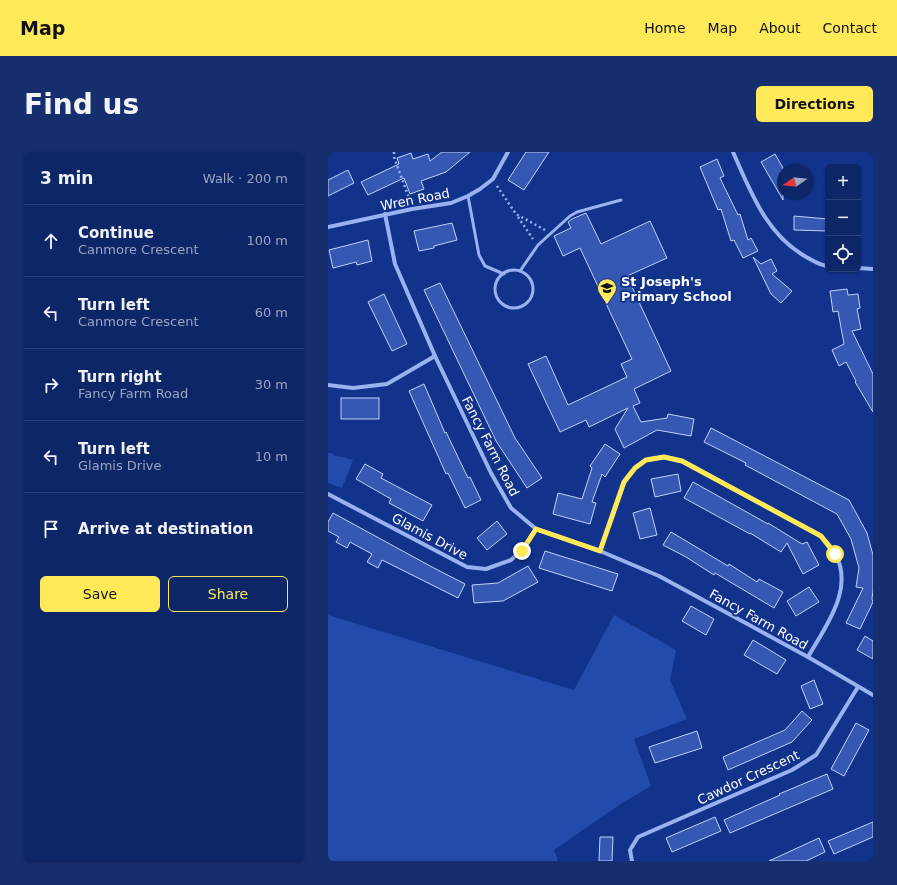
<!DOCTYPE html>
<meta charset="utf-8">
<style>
:root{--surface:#0d2668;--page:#162e6e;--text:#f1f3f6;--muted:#9aa5c0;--line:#2d437c;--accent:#ffe959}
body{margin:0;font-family:"DejaVu Sans",sans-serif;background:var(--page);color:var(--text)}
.controls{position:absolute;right:12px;top:12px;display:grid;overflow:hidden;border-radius:6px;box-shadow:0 1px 3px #0004}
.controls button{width:36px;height:36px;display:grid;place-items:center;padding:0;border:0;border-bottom:1px solid var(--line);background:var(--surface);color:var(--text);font:20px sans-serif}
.compass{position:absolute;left:449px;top:12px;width:36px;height:36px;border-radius:50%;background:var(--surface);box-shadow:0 1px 3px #0004;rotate:256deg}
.stop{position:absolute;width:12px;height:12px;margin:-9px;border:3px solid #ffe959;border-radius:50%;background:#fff}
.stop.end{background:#ffe959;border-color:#fff;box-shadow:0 1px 4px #0008}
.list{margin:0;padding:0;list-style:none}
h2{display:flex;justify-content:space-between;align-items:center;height:52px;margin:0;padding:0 16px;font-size:17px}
h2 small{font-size:13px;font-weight:400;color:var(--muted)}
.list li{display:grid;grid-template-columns:26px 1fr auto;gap:12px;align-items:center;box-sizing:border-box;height:72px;padding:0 16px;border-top:1px solid var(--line)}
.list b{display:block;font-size:15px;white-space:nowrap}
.list p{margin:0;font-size:13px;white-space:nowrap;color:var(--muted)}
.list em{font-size:13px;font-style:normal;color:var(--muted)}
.actions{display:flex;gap:8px;padding:12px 16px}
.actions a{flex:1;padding:9px 0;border:1px solid var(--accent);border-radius:6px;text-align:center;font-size:14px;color:var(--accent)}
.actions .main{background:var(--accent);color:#111}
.icon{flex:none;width:22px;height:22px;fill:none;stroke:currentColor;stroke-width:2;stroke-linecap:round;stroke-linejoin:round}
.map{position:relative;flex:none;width:545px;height:709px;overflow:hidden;border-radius:6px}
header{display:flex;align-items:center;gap:24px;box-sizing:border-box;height:56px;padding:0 20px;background:var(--accent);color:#111}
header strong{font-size:19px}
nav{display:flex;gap:22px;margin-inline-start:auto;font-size:14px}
.intro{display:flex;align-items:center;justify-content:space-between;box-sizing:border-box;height:96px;padding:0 24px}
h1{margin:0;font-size:28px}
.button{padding:10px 18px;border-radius:6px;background:var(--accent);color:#111;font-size:14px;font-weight:700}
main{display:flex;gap:24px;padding:0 24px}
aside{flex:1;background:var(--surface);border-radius:6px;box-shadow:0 1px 3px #0004}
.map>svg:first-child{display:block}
.green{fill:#234bab}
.building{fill:#3559b3;stroke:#bfd1fc}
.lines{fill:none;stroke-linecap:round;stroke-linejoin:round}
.path{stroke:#99b3f1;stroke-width:2.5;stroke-dasharray:2 3;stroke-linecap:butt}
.service{stroke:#99b3f1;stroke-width:3}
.minor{stroke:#99b3f1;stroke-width:4}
.route{stroke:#ffe959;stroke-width:5}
.labels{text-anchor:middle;stroke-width:4;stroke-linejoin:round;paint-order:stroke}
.street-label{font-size:13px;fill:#fff;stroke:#11338b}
.poi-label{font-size:13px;font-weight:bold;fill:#fff;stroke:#11338b;text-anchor:start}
</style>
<header>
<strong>Map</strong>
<nav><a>Home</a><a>Map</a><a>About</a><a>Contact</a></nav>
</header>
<div class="intro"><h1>Find us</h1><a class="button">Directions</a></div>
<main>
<aside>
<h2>3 min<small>Walk · 200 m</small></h2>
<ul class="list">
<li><svg class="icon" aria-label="ahead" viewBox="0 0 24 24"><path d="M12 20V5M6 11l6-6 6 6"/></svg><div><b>Continue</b><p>Canmore Crescent</p></div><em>100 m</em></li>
<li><svg class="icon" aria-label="left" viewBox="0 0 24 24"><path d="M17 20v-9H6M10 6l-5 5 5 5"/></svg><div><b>Turn left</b><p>Canmore Crescent</p></div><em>60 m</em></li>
<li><svg class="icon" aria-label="right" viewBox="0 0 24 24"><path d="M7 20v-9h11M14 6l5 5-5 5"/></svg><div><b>Turn right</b><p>Fancy Farm Road</p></div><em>30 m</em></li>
<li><svg class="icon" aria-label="left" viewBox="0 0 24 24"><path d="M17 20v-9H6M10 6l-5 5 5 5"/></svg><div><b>Turn left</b><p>Glamis Drive</p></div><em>10 m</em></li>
<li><svg class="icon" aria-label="arrive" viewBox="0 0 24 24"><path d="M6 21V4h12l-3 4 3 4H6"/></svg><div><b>Arrive at destination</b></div></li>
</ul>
<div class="actions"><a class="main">Save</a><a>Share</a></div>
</aside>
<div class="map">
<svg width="545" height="709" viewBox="0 0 545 709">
<rect width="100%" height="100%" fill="#11338b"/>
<g class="green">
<path d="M0,301h3l4,3 8,1 10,3 -11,28 -14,-5z"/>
<path d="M0,463l246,75 40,-75 62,35 -6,30 17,39 -53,20 17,47 -29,17 -68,47 4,11h-230z"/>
</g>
<g class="building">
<path d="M114,0h28l-24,20 -25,9 3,8 -14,5 -6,-16 -36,17 -7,-13 38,-18 -2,-6 14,-5 2,6 15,-5 2,7z"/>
<path d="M198,0h23l-25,38 -16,-10z"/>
<path d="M447,2l8,14v32l-22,-38z"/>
<path d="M389,7l7,17 -4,2 18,37 2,-1 8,26 3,-2 7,13 -15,7 -9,-18 -3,1 -10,-32 -3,1 -18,-43z"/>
<path d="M20,18l6,13 -26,13v-16z"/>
<path d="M258,61l15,31 49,-23 17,37 -40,18 44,95 -37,18 6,14 -7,3 8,16 26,-4 1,-4 26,5 -3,17 -34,-6 -33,18 -9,-19 13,-21 -39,19 -3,-7 -26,12 -32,-68 18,-8 22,49 59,-28 -6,-13 11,-5 -52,-111 -17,8 -9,-20 17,-8 -3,-6 4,-3z"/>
<path d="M466,64l34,3v12l-34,-1z"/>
<path d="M124,71l5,17 -23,6v2l-15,3 -5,-20z"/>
<path d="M40,88l4,21 -15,4 -1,-3 -23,6 -4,-18z"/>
<path d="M425,105l8,7 10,-5 6,12 -5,3 20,17 -11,12 -10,-9z"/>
<path d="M112,131l75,155 27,40 -15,10 -31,-47 -72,-151z"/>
<path d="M519,137l1,6 10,-1 2,14 -3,1 4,20 -9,2 21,43v38l-18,-30 1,-1 -10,-19 -7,4 -7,-16 12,-6 -6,-33 -5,1 -3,-21z"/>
<path d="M56,142l23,50 -15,7 -24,-49z"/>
<path d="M96,232l21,49 1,-1 22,46 2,-1 11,23 -16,8 -17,-35 -2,1 -37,-83z"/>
<rect x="13" y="246" width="38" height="21"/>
<path d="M383,276l138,72 18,33 6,22v35l-1,9 1,3 -13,27 -14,-6 17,-35 -7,-1 3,-19 -8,-29 -14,-25 -92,-49 1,-2 -42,-21z"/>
<path d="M277,292l15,10 -15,23 -3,-3 -10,28 4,1 -6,21 -37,-10 5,-21 24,6 10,-31 -2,-2z"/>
<path d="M37,312l18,10 -2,4 51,27 -9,16 -34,-18 2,-4 -35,-20z"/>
<path d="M350,322l3,17 -26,6 -4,-18z"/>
<path d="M365,330l75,42v-1l34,21 5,-2 12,23 -16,9 -16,-31 -6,9 -31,-19v1l-66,-36z"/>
<path d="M322,356l7,27 -17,4 -7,-26z"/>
<path d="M5,361l99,54 33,17 -7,14 -76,-38 -4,8 -11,-6 5,-8 -22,-12 -3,6 -11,-6 3,-5 -11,-6v-9z"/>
<path d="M169,369l10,13 -20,16 -10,-12z"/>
<path d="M343,380l57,34 1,-2 28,18 2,-3 24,13 -9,16 -59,-35 -1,2 -28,-18 -23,-12z"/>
<path d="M217,399l73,23 -6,17 -73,-23z"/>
<path d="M200,414l10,16 -35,19 -29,2 -2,-18 26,-2z"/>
<path d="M481,435l10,15 -23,14 -9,-15z"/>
<path d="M363,454l23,13 -8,16 -24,-14z"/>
<path d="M537,484l8,5v18l-16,-9z"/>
<path d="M425,488l33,20 -9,14 -33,-19z"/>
<path d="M486,528l9,24 -13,5 -9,-23z"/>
<path d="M474,559l10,9 -20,22 -64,28 -5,-13 62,-27z"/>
<path d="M528,571l13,7 -25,46 -13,-7z"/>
<path d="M369,579l5,17 -47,15 -6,-16z"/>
<path d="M499,622l6,15 -103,44 -6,-13 56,-25 -1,-1z"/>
<path d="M387,665l6,14 -49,21 -6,-14z"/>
<path d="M545,670v15l-39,17 -6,-13z"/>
<path d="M272,685h13l-1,24h-13z"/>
<path d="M491,686l6,14 -19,9h-37z"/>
</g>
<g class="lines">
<g class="path">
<path d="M66,0v5l16,44"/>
<path d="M169,34l19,28 29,16"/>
<path d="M190,65l15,22"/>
</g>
<g class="service">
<path d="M140,44l11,59 6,11 19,8"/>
<circle cx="186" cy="137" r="19"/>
<path d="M192,119l18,-26 32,-29 7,-4 44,-12"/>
</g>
<g class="minor">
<path d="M405,0c18,41 34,84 75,106 7,4 13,8 20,8"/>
<path d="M57,62l10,50 40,92 56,117 20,35 25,21 64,22 59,25 149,81 65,38"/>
<path d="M0,75l84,-18 39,-6 17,-7 12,-7 13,-10 15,-27"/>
<path d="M530,116l15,1"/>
<path d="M0,233l25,3 34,-4 48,-28"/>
<path d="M0,342l139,73 19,2 25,-9 10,-9 15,-22"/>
<path d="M272,399l24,-69 11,-14 11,-8 18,-3 18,4 139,75c5,6 11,11 14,17 20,36 -10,74 -27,104"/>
<path d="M304,709l-2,-11 8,-13 154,-67 24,-15 42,-68"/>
</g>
</g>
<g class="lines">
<path class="route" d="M194,399l14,-22 64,22 24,-69 11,-14 11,-8 18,-3 18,4 139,75 14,18"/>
</g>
<defs>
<g id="school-pin" transform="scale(1)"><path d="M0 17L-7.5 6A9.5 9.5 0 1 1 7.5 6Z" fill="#ffe959" stroke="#11338b"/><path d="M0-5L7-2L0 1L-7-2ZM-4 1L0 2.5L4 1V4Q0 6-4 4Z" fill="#111"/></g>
</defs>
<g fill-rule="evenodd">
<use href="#school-pin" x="279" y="136"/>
</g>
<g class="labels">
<g class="street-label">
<text transform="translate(87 47) rotate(-11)" y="5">Wren Road</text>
<text transform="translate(163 294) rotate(63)" y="5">Fancy Farm Road</text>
<text transform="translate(102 384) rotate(28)" y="5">Glamis Drive</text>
<text transform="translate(431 467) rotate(29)" y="5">Fancy Farm Road</text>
<text transform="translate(420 625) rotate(-25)" y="5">Cawdor Crescent</text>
</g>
<g class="poi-label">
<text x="293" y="134">St Joseph's<tspan x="293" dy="15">Primary School</tspan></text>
</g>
</g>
</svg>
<div class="controls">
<button>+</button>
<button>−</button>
<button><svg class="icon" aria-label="locate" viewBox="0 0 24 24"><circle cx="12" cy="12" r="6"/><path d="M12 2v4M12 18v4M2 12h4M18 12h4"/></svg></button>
</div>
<svg class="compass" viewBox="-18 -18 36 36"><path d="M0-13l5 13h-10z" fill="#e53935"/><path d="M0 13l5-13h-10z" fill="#9aa5c0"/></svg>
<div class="stop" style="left:507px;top:402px"></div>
<div class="stop end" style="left:194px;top:399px"></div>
</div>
</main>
